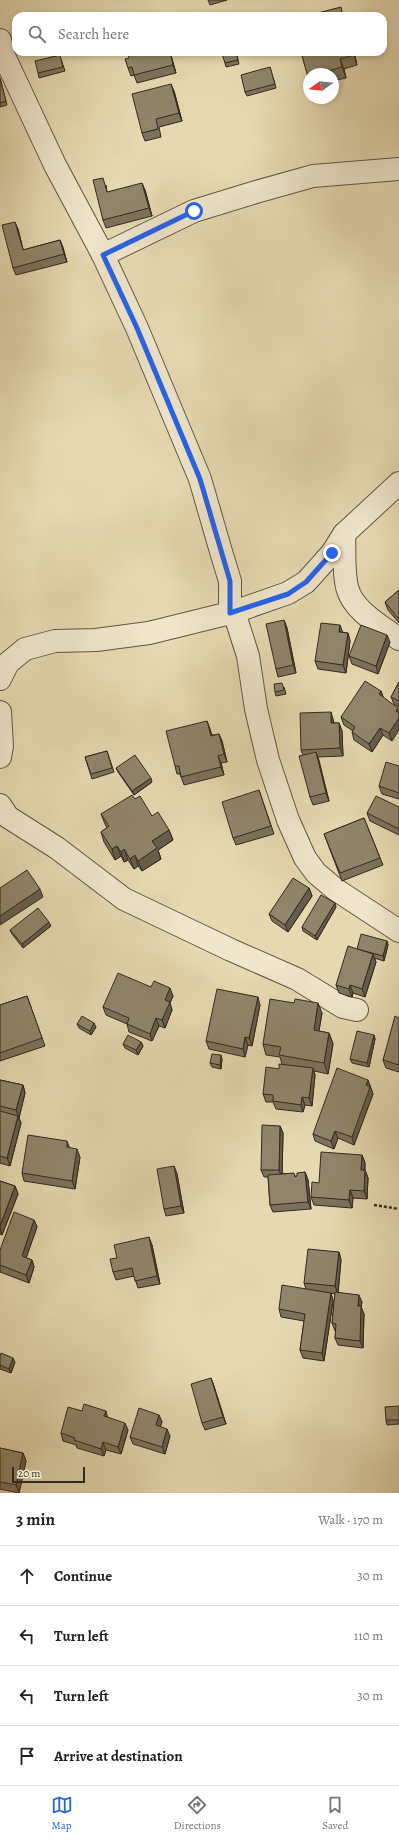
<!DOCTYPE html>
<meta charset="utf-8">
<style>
:root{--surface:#fff;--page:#f6f6f6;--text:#202124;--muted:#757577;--line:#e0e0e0;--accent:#2563eb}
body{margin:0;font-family:Alegreya,serif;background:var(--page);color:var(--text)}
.compass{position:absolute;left:303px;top:68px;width:36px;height:36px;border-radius:50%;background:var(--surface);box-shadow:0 2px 6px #0003;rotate:255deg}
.scale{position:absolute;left:12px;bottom:10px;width:73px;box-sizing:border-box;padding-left:4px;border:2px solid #32291f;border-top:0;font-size:11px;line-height:14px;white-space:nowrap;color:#32291f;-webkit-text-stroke:3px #efe6cc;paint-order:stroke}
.stop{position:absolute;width:12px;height:12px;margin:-9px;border:3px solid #2563eb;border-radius:50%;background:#fff}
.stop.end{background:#2563eb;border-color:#fff;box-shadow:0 1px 4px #0008}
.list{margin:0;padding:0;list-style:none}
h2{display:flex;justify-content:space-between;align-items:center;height:52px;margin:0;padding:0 16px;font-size:17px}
h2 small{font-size:13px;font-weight:400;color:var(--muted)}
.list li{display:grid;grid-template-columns:26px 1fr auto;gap:12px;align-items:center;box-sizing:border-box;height:60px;padding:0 16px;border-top:1px solid var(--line)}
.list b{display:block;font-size:15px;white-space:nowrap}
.list em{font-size:13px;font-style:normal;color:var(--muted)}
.icon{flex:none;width:22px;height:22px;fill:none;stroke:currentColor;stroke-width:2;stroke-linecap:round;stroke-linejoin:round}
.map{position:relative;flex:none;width:399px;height:1493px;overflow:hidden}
.search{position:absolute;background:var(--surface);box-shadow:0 2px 6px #0003;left:12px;right:12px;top:12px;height:44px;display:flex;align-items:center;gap:10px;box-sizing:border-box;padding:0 14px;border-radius:12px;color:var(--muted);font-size:15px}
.sheet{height:292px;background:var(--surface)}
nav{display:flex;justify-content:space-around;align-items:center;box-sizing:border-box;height:56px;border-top:1px solid var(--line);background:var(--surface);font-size:11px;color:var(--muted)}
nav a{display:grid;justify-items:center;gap:2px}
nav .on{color:var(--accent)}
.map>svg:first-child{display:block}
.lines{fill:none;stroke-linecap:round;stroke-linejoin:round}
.minor-casing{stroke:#5f5544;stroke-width:24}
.path{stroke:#32291f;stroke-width:2.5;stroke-dasharray:3 2;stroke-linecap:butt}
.minor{stroke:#efe6cc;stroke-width:22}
.wall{fill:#7c725c;stroke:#32291f}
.shaded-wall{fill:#655d4b;stroke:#32291f}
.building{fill:#90856b;stroke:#32291f}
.route{stroke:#2563eb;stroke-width:5}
</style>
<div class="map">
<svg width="399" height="1493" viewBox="0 0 399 1493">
<rect width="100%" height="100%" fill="#e6d9b1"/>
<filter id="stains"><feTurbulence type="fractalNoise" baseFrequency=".005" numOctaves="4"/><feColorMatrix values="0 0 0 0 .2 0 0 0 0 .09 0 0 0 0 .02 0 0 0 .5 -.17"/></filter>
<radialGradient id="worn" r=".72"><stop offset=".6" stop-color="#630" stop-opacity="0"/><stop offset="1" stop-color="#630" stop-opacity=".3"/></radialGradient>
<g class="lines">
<g class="minor-casing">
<g id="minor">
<path d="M0,40l4,16 51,109 48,90 34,73 43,103 20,48 22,76 8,26v32"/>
<path d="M103,255l91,-44 62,-19 57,-16 86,-7"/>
<path d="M344,534c1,17 -1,36 3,53 5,23 34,39 52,52"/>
<path d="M234,612l14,44 8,53 12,51 20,60 17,38 11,15 19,16 64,42"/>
<path d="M0,679l8,-16 17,-14 30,-8 41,-1 53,-7 85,-21 54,-19 18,-11 26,-29 12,-19 55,-51"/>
<path d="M0,712l2,34 -2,11"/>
<path d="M0,805l8,12 49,31 67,51 107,51 66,29 46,28 14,3"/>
</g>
</g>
<path class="path" d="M374,1205l25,4"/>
<use href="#minor" class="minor"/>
</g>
<g class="wall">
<path d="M208,0h19l-17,5z"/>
<path d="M134,52h36l6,21 -39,10 -3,-8 -3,1 -3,-8 1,-10z"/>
<path d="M226,52h10l3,12 -13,3 -1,-4z"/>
<path d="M301,52h53l3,13 -13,4 2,9 -13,3v-7h-24v6z"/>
<path d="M61,59l4,12 -26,7 -1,-5z"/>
<path d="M270,67l6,21 -29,8 -2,-4z"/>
<path d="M0,78l7,27 -7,2z"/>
<path d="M174,91l8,30 -23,6 2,10 -16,4 -3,-8z"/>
<path d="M106,185l1,7 38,-2 7,26 -46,12 -3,-8z"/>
<path d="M18,229l5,21 37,-10 7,22 -51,13 -3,-7z"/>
<path d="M399,590v33l-11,-13 -3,-8z"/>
<path d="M284,620l3,8 9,45 -18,4 -2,-8z"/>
<path d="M340,625l2,7 6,1 2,8 -4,32 -28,-4 -3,-8z"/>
<path d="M390,642l-12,32 -26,-10 -3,-8z"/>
<path d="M399,682v25l-5,-3 -3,-7z"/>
<path d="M284,687l2,7 -10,2 -1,-4z"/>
<path d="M381,691l2,6 9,44 -9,-6 -11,17 -18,-12 -2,-8 1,-1 -9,-6 -3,-8z"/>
<path d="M333,719l1,4h5l3,8 1,25 -26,1 12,44 -16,4 -3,-8 -7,-42 -2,-5z"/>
<path d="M207,721l5,14 7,-1 3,7 5,21 -6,1 3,12 -40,10 -4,-11h-3l-2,-8z"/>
<path d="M107,751l7,21 -22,7 -7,-22z"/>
<path d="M399,766v33l-17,-5 -3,-8z"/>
<path d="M116,768l36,14 -18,13 -16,-23z"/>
<path d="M259,790l15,44 -38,11 -3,-7z"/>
<path d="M135,799l17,17 17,14 4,10 -15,10 3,9 -19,12 -4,-5 -4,3 -6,-9 -4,2 -3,-6 -6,4 -11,-18 -3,-10 6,-4 -2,-4 -4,-10z"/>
<path d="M399,807v28l-29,-14 -3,-8z"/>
<path d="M364,818l19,47 -41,16 -18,-47z"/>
<path d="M309,888l3,8 -24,36 -16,-11 -3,-7z"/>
<path d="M336,907l-19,33 -14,-9 -1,-4z"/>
<path d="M51,926l-28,22 -11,-14 -2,-4z"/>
<path d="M387,941l1,4 -4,16 -10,-3 2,4 -11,35 -12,-4 -1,4 -13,-4 -3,-8 21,-36z"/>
<path d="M27,996l18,50 -45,15v-56z"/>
<path d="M173,996l-3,7 2,7 -7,18 -6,-2 -7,15 -23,-9 -2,-8 -21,-9 -3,-8z"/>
<path d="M260,1005l-8,41 -4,-1 -3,12 -36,-8 -3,-8z"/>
<path d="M322,1013l-3,18 10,2 4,11 -5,30 -14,-3 1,4 -3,31 -7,-1 -2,7 -27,-3 -3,-7h-7l-3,-8 16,-25 3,-5 -2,-7 -14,-2 -3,-11z"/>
<path d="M399,1018v54l-13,-4 -3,-8z"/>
<path d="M77,1024l19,3 -5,8 -12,-7z"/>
<path d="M374,1035l1,4 -6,28 -17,-4 -2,-4z"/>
<path d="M141,1042l2,4 -5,9 -13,-7 -2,-4z"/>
<path d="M222,1059l-1,10 -9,-2 -2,-4z"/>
<path d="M0,1080l23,5 2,8 -6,25 2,5 -11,43 -10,-3z"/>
<path d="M368,1080l5,14 -19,51 -16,-7 -4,11 -19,-8 -2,-7z"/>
<path d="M280,1126l3,7 -1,40 13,3h2l8,-4 3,8 3,29 -38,3 -3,-7 -2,-28h-4l-3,-7z"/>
<path d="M362,1155l3,8v7l3,8 -1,21 -14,-1 -1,10 -38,-3 -3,-8 8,-14z"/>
<path d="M80,1157l-5,32 -51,-8 -2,-8z"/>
<path d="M174,1166l3,8 7,39 -18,3 -2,-7z"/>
<path d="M0,1181l15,5 3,8 -16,41 -2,-1z"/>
<path d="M34,1220l3,7 -11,31 6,2 2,7 -5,16 -29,-11v-22z"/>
<path d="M152,1245l8,39 -22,4 -4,-12 -18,4 -3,-8 4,-14z"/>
<path d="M339,1252l2,8 -3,32 24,10 -1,5 3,7 -1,34 -25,-3 -3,-7 1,-7h-1l-3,-8 3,-29 -4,-1 2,8 -9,60 -21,-3 -3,-8 4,-29 -23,-4 -2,-8 27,-20 -2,-6z"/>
<path d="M0,1357l15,5 -4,11 -11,-4z"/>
<path d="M211,1378l15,46 -21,6 -3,-7z"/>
<path d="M399,1406v18l-12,1 -1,-5z"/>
<path d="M82,1411l26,6 20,13 -7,24 -15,-4 -2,6 -27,-8 -1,-3 -13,-4 -2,-8z"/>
<path d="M159,1415l3,7 -2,5 10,9 -5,18 -32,-10 -3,-7z"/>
<path d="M0,1448l23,5 3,8 -7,32 -19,-4z"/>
</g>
<g class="shaded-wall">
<path d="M170,52l6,21 -3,-8z"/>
<path d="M353,52h1l3,13 -3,-10z"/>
<path d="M340,59l4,10 2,9 -4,-11z"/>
<path d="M171,84l3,7 8,30 -3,-8z"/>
<path d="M142,183l3,7 7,26 -3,-8z"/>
<path d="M15,222l3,7 7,28z"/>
<path d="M60,240l3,7 4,15 -3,-8z"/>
<path d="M284,620l3,8 9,45 -3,-8z"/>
<path d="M340,625l3,8 -4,-1z"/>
<path d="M348,633l2,8 -4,32 -3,-8z"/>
<path d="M387,635l3,7 -12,32 -2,-8z"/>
<path d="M381,691l3,8 -5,-5z"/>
<path d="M398,708l1,22 -7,11 -3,-8 7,-22z"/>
<path d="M331,712l2,7 1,12 -3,-8z"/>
<path d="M207,721l3,8 4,14 -3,-7z"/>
<path d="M339,723l3,8 1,25 -3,-8z"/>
<path d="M380,728l3,7 -11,17 -3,-8z"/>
<path d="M219,734l3,7 5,21 -3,-8z"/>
<path d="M316,752l3,8 10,41 -3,-8z"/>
<path d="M218,756l3,7 3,12 -3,-8z"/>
<path d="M151,778l1,4 -18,13 -2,-4z"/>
<path d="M169,830l4,10 -15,10 3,9 -19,12 -4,-10 14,-20z"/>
<path d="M117,846l4,10 -6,4 -3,-11z"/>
<path d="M124,849l4,11 -4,2 -3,-10z"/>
<path d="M135,855l3,11 -4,3 -4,-10z"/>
<path d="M309,888l3,8 -24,36 -3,-7z"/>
<path d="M40,889l3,8 -43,28v-9z"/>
<path d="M335,903l1,4 -19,33 -2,-4z"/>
<path d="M49,922l2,4 -28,22 -1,-4z"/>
<path d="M387,941l1,4 -4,16 -1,-5z"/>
<path d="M373,954l3,8 -11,35 -3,-8z"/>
<path d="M350,985l3,8 -1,4 -3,-8z"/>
<path d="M170,988l3,8 -3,7 2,7 -7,18 -3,-8 3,-20z"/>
<path d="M258,997l2,8 -8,41 -3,-8z"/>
<path d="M318,1003l4,10 -5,28 -3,-11z"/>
<path d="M156,1018l3,8 -7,15 -2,-7z"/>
<path d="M94,1023l2,4 -5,8 -1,-4z"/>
<path d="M329,1033l4,11 -5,30 -4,-11z"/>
<path d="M374,1035l1,4 -6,28 -2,-4z"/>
<path d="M245,1037l3,8 -3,12 -2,-8z"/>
<path d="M141,1042l2,4 -5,9 -2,-5z"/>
<path d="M221,1055l1,4 -1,10 -1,-4z"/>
<path d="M313,1068l2,7 -3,31 -3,-8z"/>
<path d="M368,1080l5,14 -19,51 -2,-8z"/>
<path d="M23,1085l2,8 -6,25 -3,-8z"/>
<path d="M302,1097l3,8 -2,7 -2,-7z"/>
<path d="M18,1116l3,7 -11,43 -3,-8z"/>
<path d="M280,1126l3,7 -1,45 -3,-8z"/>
<path d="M335,1131l3,7 -4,11 -3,-8z"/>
<path d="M67,1141l3,8 -3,-2z"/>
<path d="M77,1149l3,8 -5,32 -3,-8z"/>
<path d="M362,1155l3,8 -1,15 -3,-8z"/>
<path d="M174,1166l3,8 7,39 -3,-7z"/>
<path d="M365,1170l3,8 -1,21 -3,-8z"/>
<path d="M305,1172l3,8 3,29 -3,-7z"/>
<path d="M15,1186l3,8 -16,41 -2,-7v-2z"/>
<path d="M350,1190l3,8 -1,10 -3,-8z"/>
<path d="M34,1220l3,7 -13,37 -2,-8z"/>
<path d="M149,1237l3,8 8,39 -3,-8z"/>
<path d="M339,1252l2,8 -3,34 -3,-8z"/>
<path d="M32,1260l2,7 -5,16 -3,-8z"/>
<path d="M331,1293l2,8 -9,60 -2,-8z"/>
<path d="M359,1295l3,7 -1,5 3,7 -1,34 -3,-7 -2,-35z"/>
<path d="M13,1358l2,4 -4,11 -2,-4z"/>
<path d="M211,1378l3,8 12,38 -3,-7z"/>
<path d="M106,1411l2,8 -4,-3z"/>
<path d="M159,1415l3,7 -4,11 -2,-8z"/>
<path d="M125,1423l3,7 -7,24 -3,-7z"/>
<path d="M167,1429l3,7 -5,18 -3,-7z"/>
<path d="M103,1442l3,8 -2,6 -3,-7z"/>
<path d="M23,1453l3,8 -7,32 -3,-8z"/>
</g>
<g class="building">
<path d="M341,7l2,9h-37z"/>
<path d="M134,52h36l3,13 -39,10 -2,-8 -4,1 -3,-9 4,-1 -1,-4z"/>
<path d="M226,52h10l2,8 -13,3 -3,-9 5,-1z"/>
<path d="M301,52h52l1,3 -14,4 2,8 -25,7h-8v2l-1,1z"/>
<path d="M60,55l3,12 -25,6 -3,-12z"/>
<path d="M270,67l5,17 -30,8 -4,-17z"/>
<path d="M0,79l6,22 -6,2z"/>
<path d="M171,84l8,29 -23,6 2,10 -16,4 -10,-39z"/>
<path d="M103,178l4,14 35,-9 7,25 -46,12 -10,-40z"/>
<path d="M15,222l8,28 37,-10 4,14 -51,14 -11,-43z"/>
<path d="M399,590v27l-1,1 -13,-16z"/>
<path d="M284,620l9,45 -17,4 -10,-45z"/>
<path d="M321,623l19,2 -1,7 9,1 -5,32 -28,-4z"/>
<path d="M361,625l26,10 -11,31 -27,-10z"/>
<path d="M365,681l16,10 -2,3 19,14 -2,3 3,2v5l-10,15 -9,-5 -11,16 -17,-12 3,-5 -14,-10z"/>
<path d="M399,682v19l-8,-4z"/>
<path d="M282,683l2,7 -9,2 -1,-8z"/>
<path d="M331,712v11h8l1,25 -39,2 -1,-37z"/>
<path d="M207,721l4,15 8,-2 5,20 -6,2 3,11 -40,10 -2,-11h-4l-9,-35z"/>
<path d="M107,751l5,17 -21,6 -6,-17z"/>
<path d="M316,752l10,41 -16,4 -11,-41z"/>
<path d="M135,755l16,23 -19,13 -16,-23z"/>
<path d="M386,762l13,4v27l-20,-7z"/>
<path d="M259,790l12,36 -38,12 -11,-36z"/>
<path d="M132,795l3,4 5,-3 12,20 6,-4 11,18 -17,11 5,7 -19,13 -3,-6 -5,4 -6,-10 -3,3 -4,-6 -5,3 -11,-17 8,-6 -8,-12z"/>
<path d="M376,796l23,11v22l-32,-16z"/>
<path d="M364,818l16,40 -40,15 -16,-39z"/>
<path d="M27,870l13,19 -40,27v-28z"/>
<path d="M293,878l16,10 -24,37 -16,-11z"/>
<path d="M321,895l14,8 -20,33 -13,-9z"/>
<path d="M38,908l11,14 -27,22 -12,-14z"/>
<path d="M361,934l26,7 -4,15 -26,-7z"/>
<path d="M348,946l25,8 -11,35 -12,-4 -1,4 -13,-4z"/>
<path d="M118,973l33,14 3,-6 16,7 -5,12 5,2 -8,18 -6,-2 -6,16 -23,-10 2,-6 -26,-11z"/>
<path d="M217,989l41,8 -9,41 -4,-1 -2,12 -37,-8z"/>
<path d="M27,996l15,42 -42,15v-48z"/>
<path d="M270,999l24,4 1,-4 23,4 -4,27 15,3 -5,30 -45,-8 2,-8 -18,-3z"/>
<path d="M82,1016l12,7 -4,8 -13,-7z"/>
<path d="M395,1016l4,2v47l-16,-5z"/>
<path d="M357,1031l17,4 -7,28 -17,-4z"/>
<path d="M128,1035l13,7 -5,8 -13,-6z"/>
<path d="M212,1054l9,1 -1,10 -10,-2z"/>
<path d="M279,1064l34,4 -4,30 -7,-1 -1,8 -28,-4v-6l-10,-1 3,-27 13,2z"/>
<path d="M337,1068l31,12 -2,5 4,2 -18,50 -17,-6 -4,10 -18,-7z"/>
<path d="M0,1080l23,5 -7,25 -16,-4z"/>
<path d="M0,1111l18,5 -11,42 -7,-2z"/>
<path d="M262,1125l18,1 -1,44h-18z"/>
<path d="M28,1135l39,6v6l10,2 -5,32 -50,-8z"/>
<path d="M321,1152l41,3 -1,15h4l-1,21 -14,-1 -1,10 -38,-3 1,-15 7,1z"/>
<path d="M174,1166l7,40 -17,3 -7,-40z"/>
<path d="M305,1172l3,30 -38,3 -2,-30 26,-2 1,4 2,-1v-3z"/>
<path d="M0,1181l15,5 -15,40z"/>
<path d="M14,1212l20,8 -12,36 10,4 -6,15 -26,-10v-15z"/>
<path d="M149,1237l8,39 -22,5 -3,-13 -19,4 -3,-13 7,-1 -3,-13z"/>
<path d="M308,1249l31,3 -4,34 -31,-3z"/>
<path d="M282,1285l49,8 -9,60 -22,-3 5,-36 -26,-5z"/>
<path d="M335,1292l24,3 -1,11h3l-1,35 -25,-3 1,-14 -4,-1z"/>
<path d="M1,1353l12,5 -4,11 -9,-4v-8z"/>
<path d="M211,1378l12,39 -21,6 -11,-39z"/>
<path d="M84,1404l22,7 -2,5 21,7 -7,24 -15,-5 -2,7 -27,-9 1,-2 -14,-5 7,-26 14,4z"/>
<path d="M399,1406v14h-13l-1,-13z"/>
<path d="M139,1408l20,7 -3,10 11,4 -5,18 -32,-10z"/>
<path d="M0,1448l23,5 -7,32 -16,-3z"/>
</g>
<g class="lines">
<path class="route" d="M194,211l-91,44 34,73 63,151 30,102v32l58,-19 18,-12 26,-29"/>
</g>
<rect width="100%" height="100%" filter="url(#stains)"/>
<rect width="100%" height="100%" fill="url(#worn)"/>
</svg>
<svg class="compass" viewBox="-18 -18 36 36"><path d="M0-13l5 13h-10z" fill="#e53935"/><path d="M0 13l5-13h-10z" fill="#757577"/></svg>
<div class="scale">20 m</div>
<div class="stop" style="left:194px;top:211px"></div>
<div class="stop end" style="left:332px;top:553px"></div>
<div class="search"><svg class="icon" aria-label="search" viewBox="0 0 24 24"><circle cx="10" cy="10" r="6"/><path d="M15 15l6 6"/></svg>Search here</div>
</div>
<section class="sheet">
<h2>3 min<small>Walk · 170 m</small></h2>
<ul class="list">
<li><svg class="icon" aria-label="ahead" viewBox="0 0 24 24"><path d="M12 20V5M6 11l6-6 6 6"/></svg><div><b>Continue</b></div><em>30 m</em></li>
<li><svg class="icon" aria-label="left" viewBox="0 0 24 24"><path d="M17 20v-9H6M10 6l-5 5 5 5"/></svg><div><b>Turn left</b></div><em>110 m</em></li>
<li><svg class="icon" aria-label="left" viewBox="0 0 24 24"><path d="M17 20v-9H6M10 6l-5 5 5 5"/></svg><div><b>Turn left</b></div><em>30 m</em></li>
<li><svg class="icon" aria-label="arrive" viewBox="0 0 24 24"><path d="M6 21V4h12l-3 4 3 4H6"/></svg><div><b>Arrive at destination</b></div></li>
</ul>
</section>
<nav>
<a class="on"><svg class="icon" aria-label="map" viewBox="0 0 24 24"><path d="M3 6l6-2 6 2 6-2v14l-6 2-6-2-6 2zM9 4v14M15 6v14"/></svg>Map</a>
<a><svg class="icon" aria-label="directions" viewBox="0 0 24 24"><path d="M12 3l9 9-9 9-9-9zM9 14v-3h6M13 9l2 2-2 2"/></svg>Directions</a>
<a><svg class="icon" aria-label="saved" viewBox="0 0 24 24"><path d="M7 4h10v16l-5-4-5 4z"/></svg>Saved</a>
</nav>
